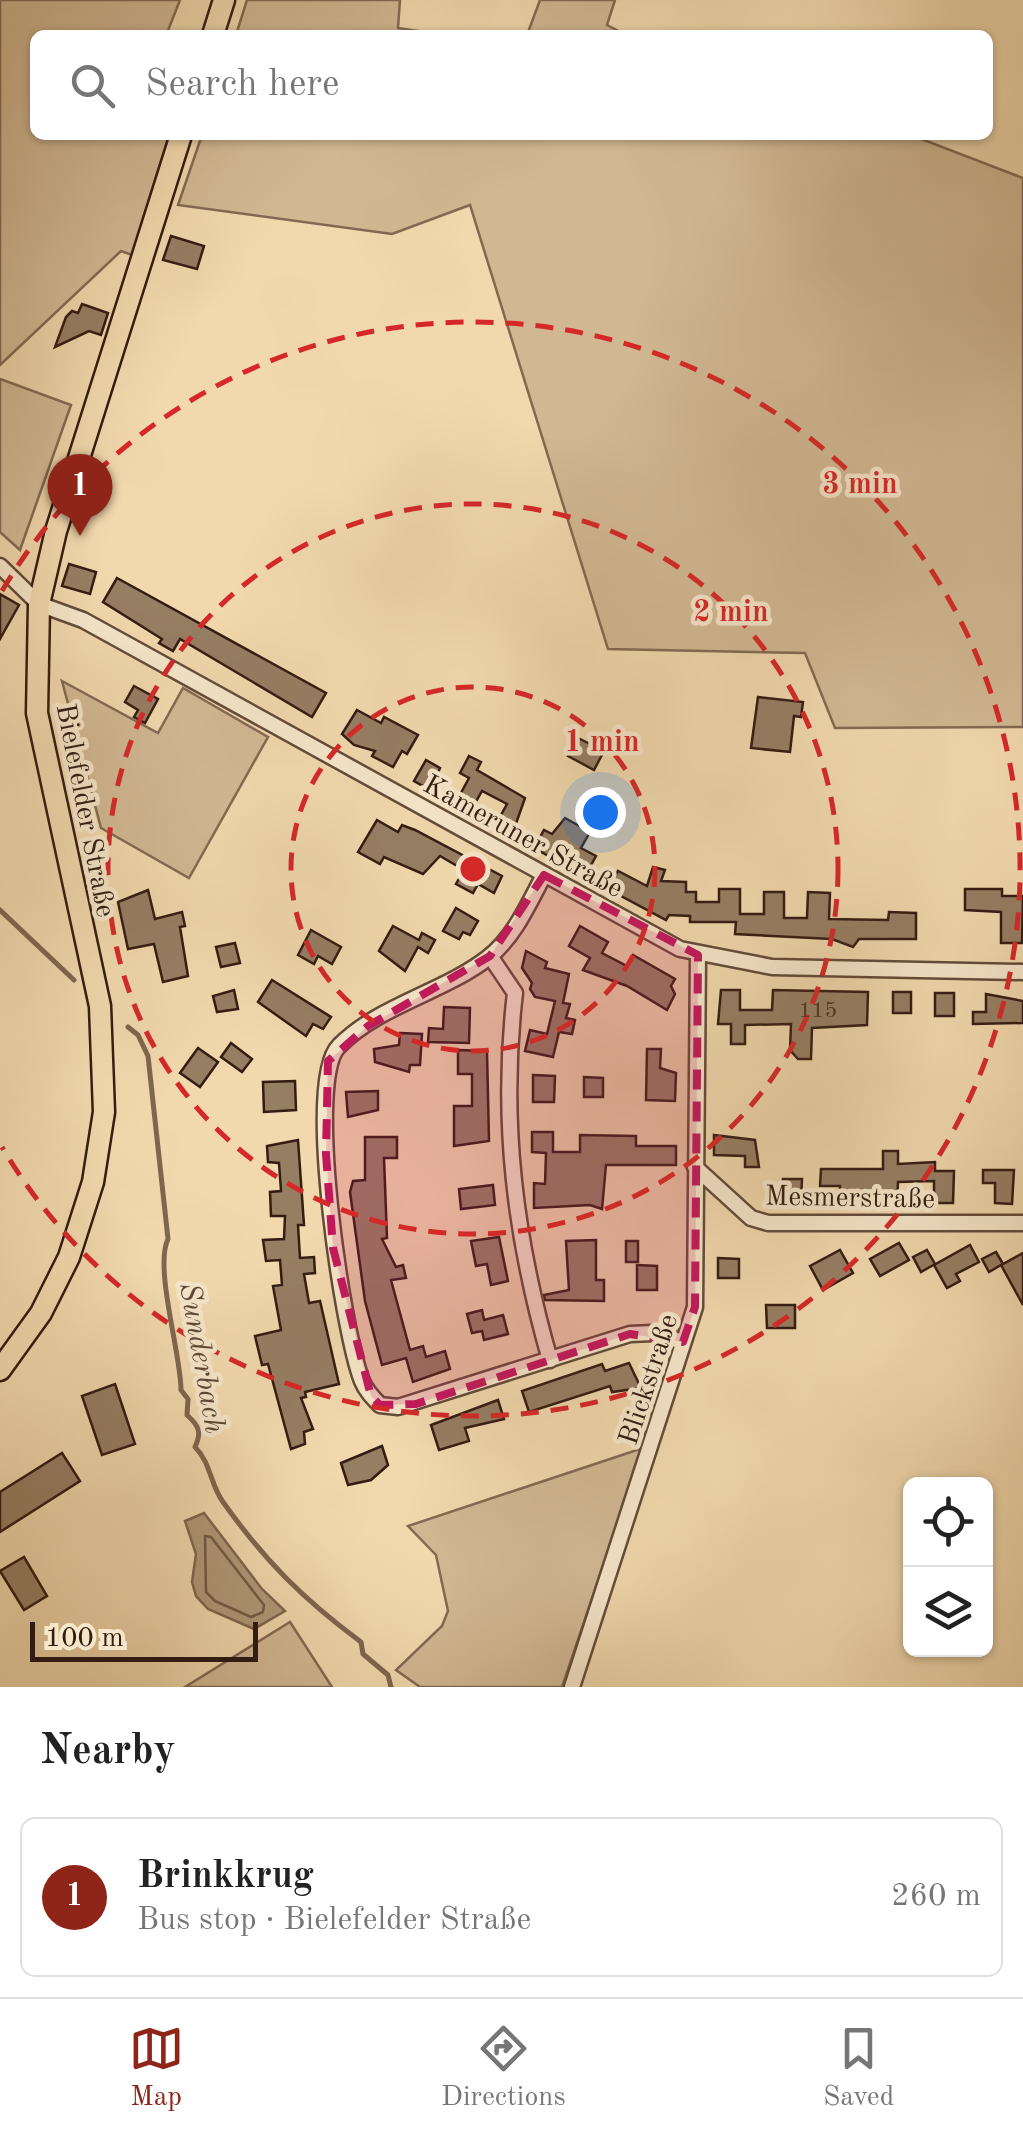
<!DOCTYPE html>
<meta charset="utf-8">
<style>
:root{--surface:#fff;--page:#f6f6f6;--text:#222;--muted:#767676;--line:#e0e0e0;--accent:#8f2418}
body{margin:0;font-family:"Old Standard TT",serif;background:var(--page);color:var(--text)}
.controls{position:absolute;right:30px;bottom:30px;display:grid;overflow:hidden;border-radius:15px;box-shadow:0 2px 8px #0004}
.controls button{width:90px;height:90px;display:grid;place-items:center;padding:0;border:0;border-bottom:2px solid var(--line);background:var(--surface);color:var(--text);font:50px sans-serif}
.scale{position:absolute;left:30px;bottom:25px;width:228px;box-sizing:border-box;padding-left:10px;border:5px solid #331c12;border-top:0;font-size:28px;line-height:35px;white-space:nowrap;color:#331c12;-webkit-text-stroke:8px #f6e6ca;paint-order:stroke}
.you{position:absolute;left:600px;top:812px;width:35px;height:35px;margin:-25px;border:8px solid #fff;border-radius:50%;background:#1a73e8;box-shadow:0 0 0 15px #1a73e833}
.badge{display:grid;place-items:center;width:65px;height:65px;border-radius:50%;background:var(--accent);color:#fff;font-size:32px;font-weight:700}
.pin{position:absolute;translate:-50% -82px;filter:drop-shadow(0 2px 5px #0008)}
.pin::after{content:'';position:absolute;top:52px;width:35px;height:30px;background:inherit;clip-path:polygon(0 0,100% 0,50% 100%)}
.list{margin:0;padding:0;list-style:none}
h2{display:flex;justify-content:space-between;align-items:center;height:130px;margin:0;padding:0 40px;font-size:42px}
h2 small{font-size:32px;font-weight:400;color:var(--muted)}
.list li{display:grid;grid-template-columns:65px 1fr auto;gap:30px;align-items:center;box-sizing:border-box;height:160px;margin:0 20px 20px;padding:0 20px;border:2px solid var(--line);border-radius:15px}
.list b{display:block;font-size:38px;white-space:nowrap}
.list p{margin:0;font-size:32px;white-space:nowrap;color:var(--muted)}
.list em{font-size:32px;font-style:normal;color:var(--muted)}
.icon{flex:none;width:55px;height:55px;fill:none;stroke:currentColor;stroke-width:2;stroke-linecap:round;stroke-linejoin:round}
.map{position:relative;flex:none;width:1023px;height:1687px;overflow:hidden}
.search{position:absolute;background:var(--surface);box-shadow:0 2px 8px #0004;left:30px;right:30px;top:30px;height:110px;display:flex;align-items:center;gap:25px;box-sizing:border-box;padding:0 35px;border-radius:15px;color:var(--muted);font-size:38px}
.sheet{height:310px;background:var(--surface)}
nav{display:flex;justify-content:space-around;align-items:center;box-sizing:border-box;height:140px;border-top:2px solid var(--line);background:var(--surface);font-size:28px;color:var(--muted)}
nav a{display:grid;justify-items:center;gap:5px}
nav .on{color:var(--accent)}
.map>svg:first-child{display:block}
.green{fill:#d1b893;stroke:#826a52;stroke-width:2.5}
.water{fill:#b09878;stroke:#7e664f;stroke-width:2.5}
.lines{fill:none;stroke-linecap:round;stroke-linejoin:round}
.shore{stroke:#725a45;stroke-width:2.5}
.stream{stroke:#7e664f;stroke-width:5}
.building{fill:#967e63;stroke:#331c12;stroke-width:2.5}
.minor-casing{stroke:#624b39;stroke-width:19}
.primary-casing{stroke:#331c12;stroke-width:25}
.minor{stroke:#f6e6ca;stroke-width:14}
.primary{stroke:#f1d8ad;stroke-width:20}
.marked{fill:#c2185b;fill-opacity:0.2;stroke:#c2185b;stroke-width:8;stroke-dasharray:20 12;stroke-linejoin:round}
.ring{fill:none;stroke:#d62828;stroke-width:5;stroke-dasharray:18 12}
.labels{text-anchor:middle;stroke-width:9;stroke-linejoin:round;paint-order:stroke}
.number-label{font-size:22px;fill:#4c3426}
.street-label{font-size:28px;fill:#331c12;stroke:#f6e6ca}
.water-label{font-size:30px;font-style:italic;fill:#5f4736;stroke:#f6e6ca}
.centre{fill:#d62828;stroke:#f6e6ca;stroke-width:5}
.ring-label{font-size:30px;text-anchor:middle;font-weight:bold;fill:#d62828;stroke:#f6e6ca;stroke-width:9;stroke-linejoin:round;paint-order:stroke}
</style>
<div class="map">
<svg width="1023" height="1687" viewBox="0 0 1023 1687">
<rect width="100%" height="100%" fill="#f1d8ad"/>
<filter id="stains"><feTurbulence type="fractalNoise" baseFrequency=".002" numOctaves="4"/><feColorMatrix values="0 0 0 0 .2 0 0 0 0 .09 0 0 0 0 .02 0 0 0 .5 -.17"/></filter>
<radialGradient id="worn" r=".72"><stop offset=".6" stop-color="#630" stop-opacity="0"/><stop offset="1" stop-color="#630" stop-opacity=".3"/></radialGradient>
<g class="green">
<path d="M0,0h180l-13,33 6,2h-138v100h134l-37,120 -11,-4 -121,114z"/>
<path d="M247,0h153l-2,28 46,7h-208z"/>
<path d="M540,0h75l-8,25 19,10h-99z"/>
<path d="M202,135h709l112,43v549l-188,1 -30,-75 -197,-4 -138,-444 -78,29 -214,-29z"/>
<path d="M0,379l71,26 -51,145 -20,-18z"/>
<path d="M62,681l96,52 25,-45 85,49 -79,141 -88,-50z"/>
<path d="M643,1448l-81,239h-142l-24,-17 46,-44 6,-15 -12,-56 -28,-29z"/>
<path d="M290,1622l42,65h-147z"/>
</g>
<path class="water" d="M204,1513l58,76 23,22 -31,18 -46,-20 -12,-13 -4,-14 4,-28 -11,-33z"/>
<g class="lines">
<path class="shore" d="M205,1536l6,1 53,68 -1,7 -12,5 -36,-16 -9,-9z"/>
<g class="stream">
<path d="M0,910l74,70"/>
<path d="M128,1027l10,8 10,21 20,183c-14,29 13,115 13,151l7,9 -1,16c12,11 15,17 8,32 16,16 15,37 28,55 42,59 80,97 138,140l2,12 25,21 3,12"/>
</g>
</g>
<g class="building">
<path d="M171,236l33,10 -7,23 -34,-9z"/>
<path d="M82,304l26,9 -7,22 -12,-4 -34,16 11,-30 6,-6 6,2z"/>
<path d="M69,564l27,8 -6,22 -28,-8z"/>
<path d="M117,578l209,115 -14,24 -132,-78 -7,12 -14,-8 3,-4 -59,-37z"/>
<path d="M0,594l19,11 -19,34z"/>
<path d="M134,686l24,13 -13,24 -11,-6 4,-7 -13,-8z"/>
<path d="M758,697l45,5 -2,15 -7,-1 -4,36 -39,-4z"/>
<path d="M357,710l24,13 3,-6 34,18 -11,19 -5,-3 -9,16 -21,-11 3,-5 -21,-6 -12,-11z"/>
<path d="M578,738l26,13 -10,19 -26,-14z"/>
<path d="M469,756l12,6 -4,8 48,28 -13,37 -17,-9 12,-22 -25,-13 -12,21 -15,-8 14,-26 -9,-5z"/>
<path d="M426,760l14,8 -10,22 -16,-9z"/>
<path d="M565,818l25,14 -9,16 15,8 -11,20 -51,-28 10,-18 8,4z"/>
<path d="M377,820l21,12 4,-7 13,5 87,46 -8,17 -16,-9 -5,9 -17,-9 8,-14 -24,-14 -17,18 -39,-17 -4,7 -22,-12z"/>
<path d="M653,867l12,3 -4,11 25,1v10h10v10h23v-13h21v25h24v-22h20v26h23l1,-26 22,1 -1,26 59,1 1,-8 27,1v26h-57l-6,8 -21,-8 -97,-5 1,-12h-46v-6l-21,-1 -3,5 -58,-31 10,-18 29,15z"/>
<path d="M965,889h37v7h21l-1,47h-21v-31l-36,-2z"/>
<path d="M148,890l7,29 27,-7 3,14 -5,1 8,49 -25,6 -9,-38 -26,5 -10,-47z"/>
<path d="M456,908l22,13 -8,14 -7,-3 -4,7 -16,-8z"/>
<path d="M393,926l26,14 3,-7 13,7 -7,13 -10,-6 -13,24 -26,-20z"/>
<path d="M580,926l28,16 -6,11 25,13 6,-11 42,24 -4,7 4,8 -8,16 -40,-24 -44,-16 7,-12 -21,-12z"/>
<path d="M311,930l30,17 -9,17 -14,-8 -4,8 -16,-9z"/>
<path d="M235,943l5,20 -19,4 -5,-20z"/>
<path d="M526,951l21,11 -2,6 24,6 -6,29 7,1 -4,14 9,2 -3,14 -13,-2 -6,25 -28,-6 5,-21 17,4 8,-33 -20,-4 -5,-8 2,-6 -10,-15z"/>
<path d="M272,980l59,37 -8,12 -10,-5 -7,12 -48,-34z"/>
<path d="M234,990l4,19 -21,3 -4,-16z"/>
<path d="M721,990h19v20h32l1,-20 95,2 -1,33 -55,3 -1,31h-13l-8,-9 1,-26 -46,1v19h-14v-20h-13z"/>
<rect x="893" y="992" width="18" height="21"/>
<rect x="935" y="993" width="19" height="23"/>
<path d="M986,994l37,7v22l-50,1v-12h13z"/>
<path d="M444,1007l26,1 -1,35 -41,-1 1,-14 14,1z"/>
<path d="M400,1033l22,1 -2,31h-10l-1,7 -34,-10 -1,-13 25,-4z"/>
<path d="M231,1043l21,16 -10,13 -21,-15z"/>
<path d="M198,1048l20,14 -18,25 -20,-14z"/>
<path d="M647,1049h14l-1,19 16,5 -1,28 -29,-1z"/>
<path d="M458,1050l29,1 2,90 -35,5v-40h18v-32h-14z"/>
<path d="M533,1075l22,1 -1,26h-21z"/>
<path d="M584,1077l19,1v19h-19z"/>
<path d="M295,1081l1,29 -32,2 -1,-30z"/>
<path d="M378,1091v19l-30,7 -2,-25z"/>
<path d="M532,1132h21v20h27v-17l56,1v10h40v19h-70l-4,44 -12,-4 -56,3v-25l11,1 1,-31 -14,-1z"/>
<path d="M714,1135l41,5 4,27h-14v-11l-31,-1z"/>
<path d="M365,1137h32v21h-13l3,80 -5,1 14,28 7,-2 3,13 -15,2 19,70 13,-4 3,11 19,-6 5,18 -37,13 -7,-24 -24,7 -17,-64 -15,-109 3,-11 12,-1z"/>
<path d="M298,1140l6,85h-6l2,33 14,-1 1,16 -11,1 5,29 11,-2 19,83 -34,8 1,5 -5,1 12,31 -9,3 1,12 -14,5 -23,-85 -6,1 -7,-29 26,-6 -8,-44 9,-1 -2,-25 -14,1 -3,-21 21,-1 1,-23h-14l-1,-24 11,-1 -2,-28 -11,-1 -1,-16z"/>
<path d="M883,1151h15v13l37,-2v9h19l-1,32h-19v-22l-36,1 -1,21 -57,-1v-16h-20l1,-17h62z"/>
<path d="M983,1170h31l-2,34 -17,-1v-20h-12z"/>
<path d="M783,1179h19l-1,22h-19z"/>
<path d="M493,1185l2,20 -34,4 -2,-20z"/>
<path d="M499,1237l9,44 -17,4 -4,-21 -11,2 -5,-25z"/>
<path d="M596,1240v40h8v21l-59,-1 -1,-5 25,-5 -3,-49z"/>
<rect x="626" y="1241" width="12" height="21"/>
<path d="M899,1243l10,17 -29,16 -10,-17z"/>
<path d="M970,1245l9,17 -23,12 4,7 -13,7 -13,-23z"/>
<path d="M840,1250l13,23 -30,17 -13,-24z"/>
<path d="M927,1250l8,14 -14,8 -8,-15z"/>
<path d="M996,1252l7,12 20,-11v52l-22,-40 -12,7 -7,-13z"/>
<path d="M718,1258l21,1v19h-21z"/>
<path d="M637,1265l20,1v24h-20z"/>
<path d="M766,1305h29v23h-28z"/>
<path d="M482,1310l2,10 19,-5 5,19 -24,6 -2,-9 -10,2 -5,-19z"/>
<path d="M629,1363l12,25 -29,4 -2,-6 -81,26 -7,-21 80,-27 3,7z"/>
<path d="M115,1384l20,60 -33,11 -20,-59z"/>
<path d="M498,1400l6,19 -39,9 4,13 -30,9 -8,-25z"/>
<path d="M382,1446l6,19 -17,15 -23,5 -7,-22z"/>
<path d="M62,1453l18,28 -80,51v-40z"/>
<path d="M24,1557l23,39 -23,14 -24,-39z"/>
</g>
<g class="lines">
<g class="minor-casing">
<g id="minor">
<path d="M0,566l39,38 44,16 597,329 92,18 251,5"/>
<path d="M544,875c-15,28 -29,61 -55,82 -44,35 -110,48 -150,89 -35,34 4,287 23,335 4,10 11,17 18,24l18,2 232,-73 23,-1 30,9"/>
<path d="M490,956l25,37c-15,127 0,245 35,367"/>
<path d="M695,1167l56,51 17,5h255"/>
<path d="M572,1687l123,-380 3,-352"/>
</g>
</g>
<g class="primary-casing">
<g id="primary">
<path d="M213,35l11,-35"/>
<path d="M0,1370l41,-57 28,-56 24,-75 11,-70 -4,-106 -63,-293 2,-109 17,-73 125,-396"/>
</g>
</g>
<use href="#minor" class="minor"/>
<use href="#primary" class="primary"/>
</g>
<path class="marked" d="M544,875l154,80 -3,352 -12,35 -53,-8 -214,70 -36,1 -9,-9 -38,-148 -7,-94 2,-93 40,-35 122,-70z"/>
<g class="ring">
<circle cx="473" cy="869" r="182"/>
<circle cx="473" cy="869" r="365"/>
<path d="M2 591A547 547 0 1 1 2 1147"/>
</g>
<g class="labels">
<g class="number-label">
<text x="818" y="1017">115</text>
</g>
<g class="street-label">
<text transform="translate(87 810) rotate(79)" y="10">Bielefelder Straße</text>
<text transform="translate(524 835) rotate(29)" y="10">Kameruner Straße</text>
<text transform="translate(850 1196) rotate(1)" y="10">Mesmerstraße</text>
<text transform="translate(647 1379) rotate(-72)" y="10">Blickstraße</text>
</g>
<g class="water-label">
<text transform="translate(203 1358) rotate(80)" y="10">Sunderbach</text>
</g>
</g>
<circle cx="473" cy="869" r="15" class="centre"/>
<g class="ring-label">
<text x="860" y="493">3 min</text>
<text x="731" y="621">2 min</text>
<text x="602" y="751">1 min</text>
</g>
<rect width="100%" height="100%" filter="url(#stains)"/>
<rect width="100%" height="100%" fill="url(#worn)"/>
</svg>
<div class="controls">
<button><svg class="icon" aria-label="locate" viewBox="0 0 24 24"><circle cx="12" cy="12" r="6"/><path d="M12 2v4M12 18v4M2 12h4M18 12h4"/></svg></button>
<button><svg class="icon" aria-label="layers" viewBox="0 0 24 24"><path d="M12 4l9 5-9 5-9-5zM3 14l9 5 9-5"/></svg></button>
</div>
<div class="scale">100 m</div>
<div class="you"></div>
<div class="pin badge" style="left:80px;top:536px">1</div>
<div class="search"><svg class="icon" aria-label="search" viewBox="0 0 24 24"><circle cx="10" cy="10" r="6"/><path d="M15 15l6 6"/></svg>Search here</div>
</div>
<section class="sheet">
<h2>Nearby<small></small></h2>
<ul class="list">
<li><span class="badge">1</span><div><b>Brinkkrug</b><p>Bus stop · Bielefelder Straße</p></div><em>260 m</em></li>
</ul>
</section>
<nav>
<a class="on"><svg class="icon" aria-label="map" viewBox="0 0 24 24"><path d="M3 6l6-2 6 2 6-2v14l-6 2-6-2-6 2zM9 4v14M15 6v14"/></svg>Map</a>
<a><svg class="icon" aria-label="directions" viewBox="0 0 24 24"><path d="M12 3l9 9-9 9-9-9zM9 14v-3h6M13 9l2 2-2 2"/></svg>Directions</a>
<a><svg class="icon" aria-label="saved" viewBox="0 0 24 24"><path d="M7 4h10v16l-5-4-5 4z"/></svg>Saved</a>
</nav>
